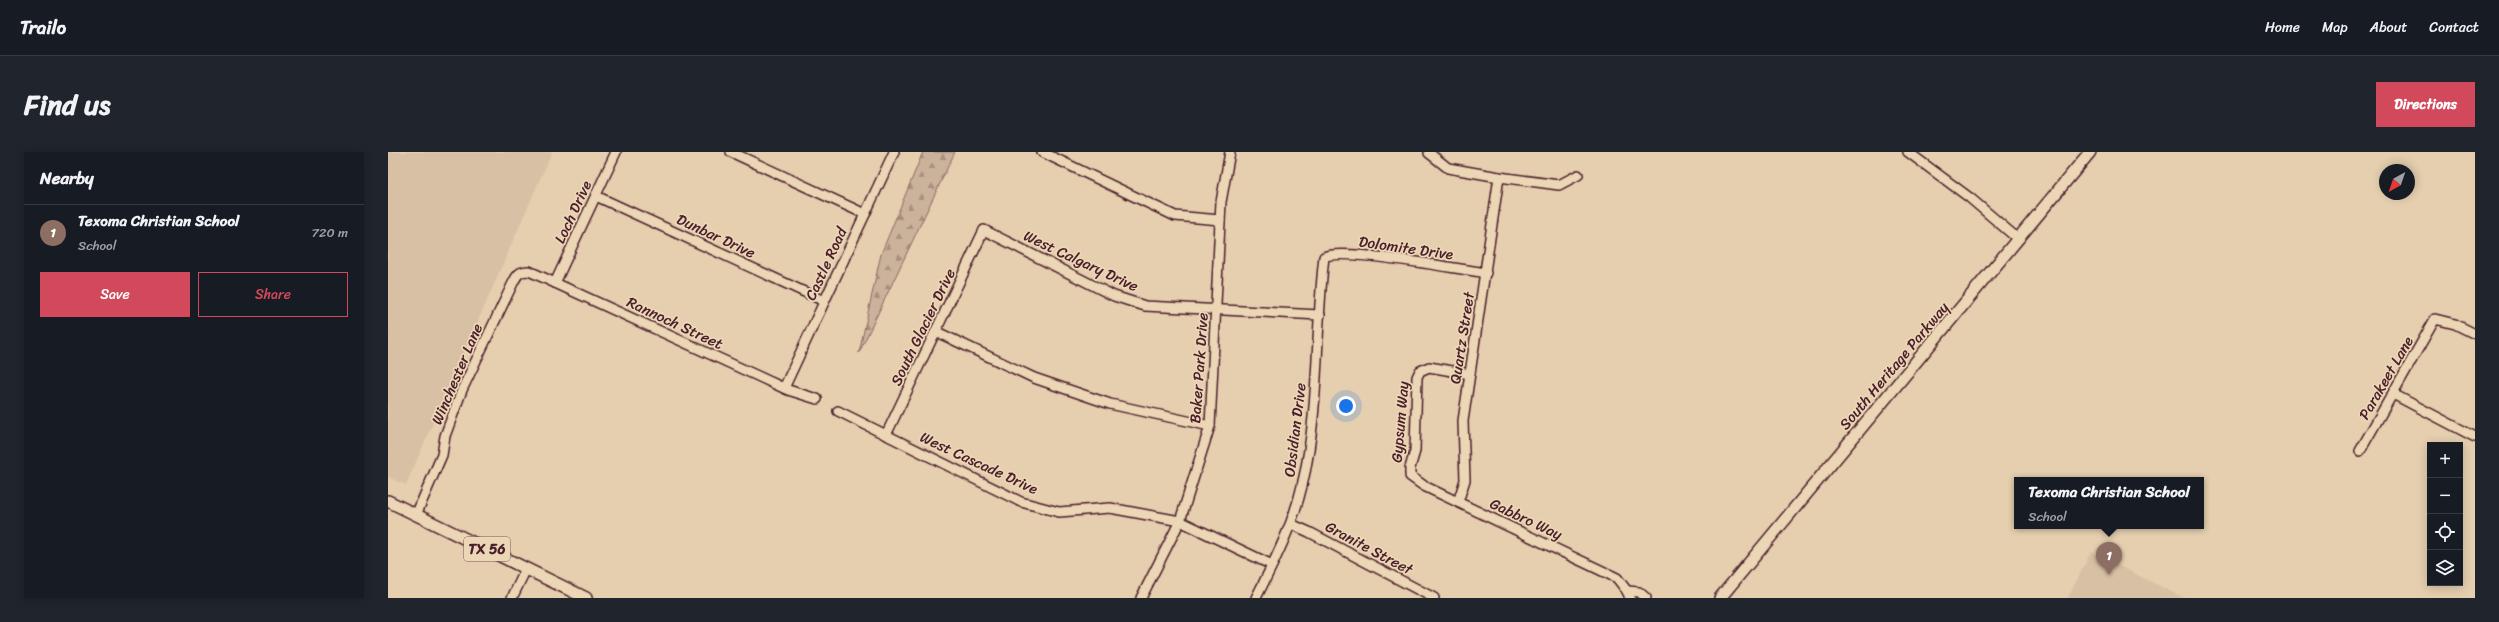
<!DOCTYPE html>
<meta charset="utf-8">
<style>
:root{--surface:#171b24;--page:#20242c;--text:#f1f3f6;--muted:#9ea1a6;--line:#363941;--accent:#d1495b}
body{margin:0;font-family:Sriracha,sans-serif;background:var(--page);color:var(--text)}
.controls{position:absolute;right:12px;bottom:12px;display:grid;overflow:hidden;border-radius:0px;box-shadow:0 2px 10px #0003}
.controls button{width:36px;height:36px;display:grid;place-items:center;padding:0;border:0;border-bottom:1px solid var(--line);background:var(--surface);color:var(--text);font:20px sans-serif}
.compass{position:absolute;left:1991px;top:12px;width:36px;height:36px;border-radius:50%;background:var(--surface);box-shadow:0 2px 10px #0003;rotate:220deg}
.you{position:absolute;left:958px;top:254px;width:14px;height:14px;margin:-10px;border:3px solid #fff;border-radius:50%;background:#1a73e8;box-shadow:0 0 0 6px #1a73e833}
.badge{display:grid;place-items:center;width:26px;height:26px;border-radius:50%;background:var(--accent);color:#fff;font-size:13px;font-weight:700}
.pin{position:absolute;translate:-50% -33px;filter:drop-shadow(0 1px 2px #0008)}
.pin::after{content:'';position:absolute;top:21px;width:14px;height:12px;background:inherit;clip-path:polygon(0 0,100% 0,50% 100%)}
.popup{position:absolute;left:1626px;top:325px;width:190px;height:52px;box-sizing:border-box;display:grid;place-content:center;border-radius:0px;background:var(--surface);filter:drop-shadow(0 1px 3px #0005);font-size:13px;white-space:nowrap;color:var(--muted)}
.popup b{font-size:15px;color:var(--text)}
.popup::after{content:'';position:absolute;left:50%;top:100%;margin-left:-8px;border:8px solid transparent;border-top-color:var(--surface)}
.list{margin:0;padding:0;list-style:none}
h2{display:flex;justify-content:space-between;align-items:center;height:52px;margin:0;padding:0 16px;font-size:17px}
h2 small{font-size:13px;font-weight:400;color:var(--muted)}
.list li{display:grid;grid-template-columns:26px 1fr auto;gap:12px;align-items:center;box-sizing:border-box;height:56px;padding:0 16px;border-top:1px solid var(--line)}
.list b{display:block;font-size:15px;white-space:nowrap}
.list p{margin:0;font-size:13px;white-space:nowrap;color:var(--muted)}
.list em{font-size:13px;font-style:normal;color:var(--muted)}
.actions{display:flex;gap:8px;padding:12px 16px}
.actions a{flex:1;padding:9px 0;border:1px solid var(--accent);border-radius:0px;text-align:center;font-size:14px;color:var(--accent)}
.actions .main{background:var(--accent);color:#fff}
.icon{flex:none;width:22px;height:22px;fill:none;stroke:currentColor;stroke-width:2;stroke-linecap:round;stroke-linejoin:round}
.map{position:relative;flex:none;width:2087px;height:446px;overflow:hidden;border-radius:0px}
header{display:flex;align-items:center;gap:24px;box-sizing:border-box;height:56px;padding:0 20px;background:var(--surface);border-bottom:1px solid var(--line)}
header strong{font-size:19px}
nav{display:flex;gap:22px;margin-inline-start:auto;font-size:14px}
.intro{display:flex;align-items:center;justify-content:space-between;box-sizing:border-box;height:96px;padding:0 24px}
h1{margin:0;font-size:28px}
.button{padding:10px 18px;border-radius:0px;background:var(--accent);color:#fff;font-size:14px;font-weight:700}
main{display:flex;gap:24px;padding:0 24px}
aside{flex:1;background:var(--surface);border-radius:0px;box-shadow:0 2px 10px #0003}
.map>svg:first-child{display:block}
.built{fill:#d8c0a4}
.forest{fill:url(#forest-firs);stroke:#8a6862}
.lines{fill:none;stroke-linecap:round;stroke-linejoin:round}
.minor-casing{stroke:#4a1f2b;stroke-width:12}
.major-casing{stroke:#4a1f2b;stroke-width:14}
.minor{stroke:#ebd6b5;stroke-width:9}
.major{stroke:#ebd6b5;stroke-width:11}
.labels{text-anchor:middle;stroke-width:3.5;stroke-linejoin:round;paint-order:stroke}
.shield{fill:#ebd6b5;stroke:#7a5654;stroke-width:1}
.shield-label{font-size:14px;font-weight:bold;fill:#4a1f2b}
.street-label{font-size:15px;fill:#4a1f2b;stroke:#ebd6b5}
</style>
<header>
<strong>Trailo</strong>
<nav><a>Home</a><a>Map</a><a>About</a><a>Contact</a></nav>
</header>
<div class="intro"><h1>Find us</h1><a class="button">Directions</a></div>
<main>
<aside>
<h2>Nearby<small></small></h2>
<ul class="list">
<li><span class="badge" style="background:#8d6e63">1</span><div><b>Texoma Christian School</b><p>School</p></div><em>720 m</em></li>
</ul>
<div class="actions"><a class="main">Save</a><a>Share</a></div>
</aside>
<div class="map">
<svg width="2087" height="446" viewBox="0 0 2087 446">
<defs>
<pattern id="forest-firs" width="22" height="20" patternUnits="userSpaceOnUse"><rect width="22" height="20" fill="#cbb29a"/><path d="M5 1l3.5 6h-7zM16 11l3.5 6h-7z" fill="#a7907e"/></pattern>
</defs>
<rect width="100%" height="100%" fill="#e5cfaf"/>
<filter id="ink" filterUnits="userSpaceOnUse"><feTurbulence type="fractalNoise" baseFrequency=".025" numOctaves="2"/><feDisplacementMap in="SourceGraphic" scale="8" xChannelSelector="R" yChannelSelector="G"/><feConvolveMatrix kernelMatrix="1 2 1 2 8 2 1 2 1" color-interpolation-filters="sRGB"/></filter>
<g filter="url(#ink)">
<g class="built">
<path d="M0,0h164l-146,333 -18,-8z"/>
<path d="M1703,400l93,46h-116z"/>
</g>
<path class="forest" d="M535,0h32l-96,201 22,-99z"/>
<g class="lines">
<g class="minor-casing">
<g id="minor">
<path d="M343,0l134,62"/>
<path d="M654,0l133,64 45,4"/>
<path d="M1520,0l62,46 48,41"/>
<path d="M1041,1l19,15 51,9 60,8 19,-10"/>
<path d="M208,44l228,105"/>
<path d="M167,131l61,-131"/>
<path d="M549,180l97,46 76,26 100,22"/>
<path d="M1082,222l-41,-7 -9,4 -3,6 -2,74 -5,17v8l14,10 193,92 10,13 3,7"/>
<path d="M396,236l110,-236"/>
<path d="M2005,242l82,43"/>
<path d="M450,259l183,91 38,10 51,-4 70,13 92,44"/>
<path d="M498,283l98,-205 130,66 31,10 175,9"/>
<path d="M1972,299l75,-132 20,5 20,10"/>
<path d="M1070,350l7,-22 -2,-59 36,-244"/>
<path d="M28,363l26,-60 3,-19 17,-46 51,-107c4,-8 6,-12 16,-12l259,119 29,9"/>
<path d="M903,372l18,8 125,66"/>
<path d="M1239,439l12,1 7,6"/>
<path d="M124,446l14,-29"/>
<path d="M753,446l39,-77 30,-95 11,-224 9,-50"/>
<path d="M868,446c18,-36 37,-73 46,-112 18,-75 13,-153 22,-229 18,-10 134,12 162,16"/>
</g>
</g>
<g class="major-casing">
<g id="major">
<path d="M0,349l198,97"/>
<path d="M1332,446l370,-446"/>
</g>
</g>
<use href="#minor" class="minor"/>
<use href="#major" class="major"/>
</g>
</g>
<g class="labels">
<rect class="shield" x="76" y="385" width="46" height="24" rx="3"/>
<g class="shield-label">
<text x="99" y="402">TX 56</text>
</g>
<g class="street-label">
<text transform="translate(185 60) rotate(-65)" y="5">Loch Drive</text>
<text transform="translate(328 84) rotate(25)" y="5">Dunbar Drive</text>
<text transform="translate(1018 96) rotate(8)" y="5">Dolomite Drive</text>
<text transform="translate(693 109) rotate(25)" y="5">West Calgary Drive</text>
<text transform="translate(438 112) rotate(-65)" y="5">Castle Road</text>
<text transform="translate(287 171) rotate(25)" y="5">Rannoch Street</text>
<text transform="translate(535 175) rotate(-64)" y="5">South Glacier Drive</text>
<text transform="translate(1074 186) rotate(-81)" y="5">Quartz Street</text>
<text transform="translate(1506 214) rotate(-50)" y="5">South Heritage Parkway</text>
<text transform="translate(811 216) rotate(-86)" y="5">Baker Park Drive</text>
<text transform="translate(69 222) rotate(-67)" y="5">Winchester Lane</text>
<text transform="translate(1998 226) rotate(-60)" y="5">Parakeet Lane</text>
<text transform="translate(1012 270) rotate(-85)" y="5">Gypsum Way</text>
<text transform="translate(907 278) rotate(-83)" y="5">Obsidian Drive</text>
<text transform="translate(591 311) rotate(25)" y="5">West Cascade Drive</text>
<text transform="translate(1138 367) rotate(25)" y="5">Gabbro Way</text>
<text transform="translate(981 396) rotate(28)" y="5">Granite Street</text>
</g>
</g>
</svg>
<div class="controls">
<button>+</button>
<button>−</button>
<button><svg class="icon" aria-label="locate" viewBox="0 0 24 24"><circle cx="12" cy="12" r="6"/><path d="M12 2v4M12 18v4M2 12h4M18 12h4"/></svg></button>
<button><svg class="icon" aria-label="layers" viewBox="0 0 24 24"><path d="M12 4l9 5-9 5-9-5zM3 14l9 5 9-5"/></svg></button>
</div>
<svg class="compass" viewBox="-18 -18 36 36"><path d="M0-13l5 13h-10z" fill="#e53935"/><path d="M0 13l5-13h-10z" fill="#9ea1a6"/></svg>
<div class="you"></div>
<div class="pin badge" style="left:1721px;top:423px;background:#8d6e63">1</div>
<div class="popup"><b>Texoma Christian School</b>School</div>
</div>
</main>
